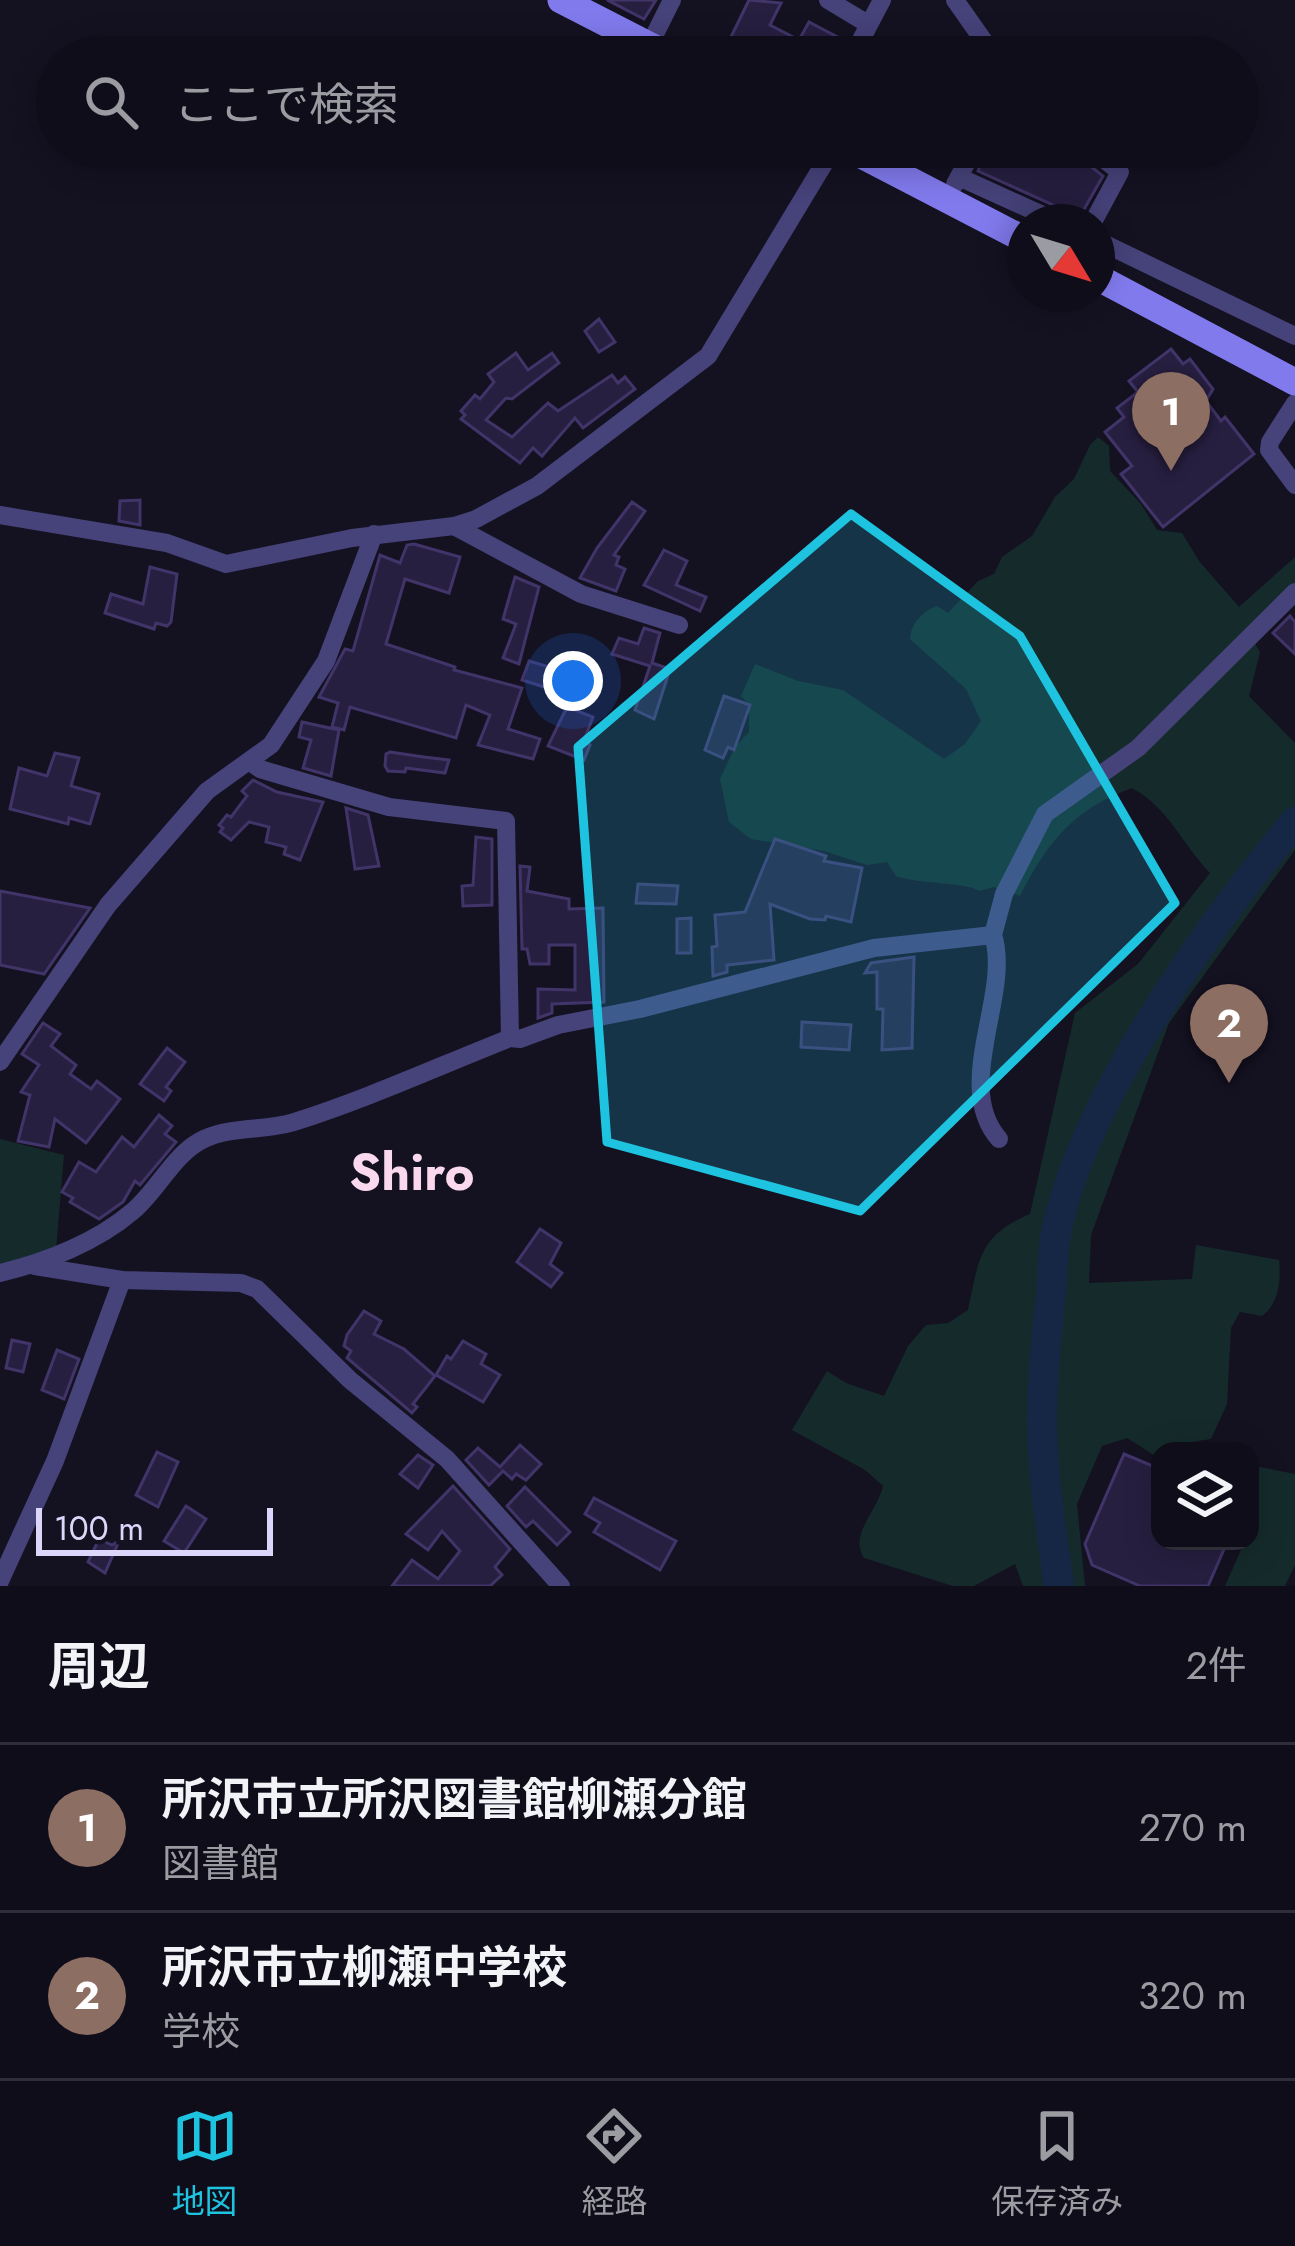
<!DOCTYPE html>
<html lang="ja">
<meta charset="utf-8">
<style>
:root{--surface:#0f0d19;--page:#181622;--text:#f1f3f6;--muted:#9b9ca2;--line:#2f2d38;--accent:#1ec4df}
body{margin:0;font-family:Jost,"Noto Sans JP",sans-serif;background:var(--page);color:var(--text)}
.controls{position:absolute;right:36px;bottom:36px;display:grid;overflow:hidden;border-radius:24px;box-shadow:0 6px 30px #0003}
.controls button{width:108px;height:108px;display:grid;place-items:center;padding:0;border:0;border-bottom:3px solid var(--line);background:var(--surface);color:var(--text);font:60px sans-serif}
.compass{position:absolute;left:1007px;top:204px;width:108px;height:108px;border-radius:50%;background:var(--surface);box-shadow:0 6px 30px #0003;rotate:128deg}
.scale{position:absolute;left:36px;bottom:30px;width:237px;box-sizing:border-box;padding-left:12px;border:6px solid #dcd7fa;border-top:0;font-size:33px;line-height:42px;white-space:nowrap;color:#dcd7fa;-webkit-text-stroke:9px #141121;paint-order:stroke}
.you{position:absolute;left:573px;top:681px;width:42px;height:42px;margin:-30px;border:9px solid #fff;border-radius:50%;background:#1a73e8;box-shadow:0 0 0 18px #1a73e833}
.badge{display:grid;place-items:center;width:78px;height:78px;border-radius:50%;background:var(--accent);color:#fff;font-size:39px;font-weight:700}
.pin{position:absolute;translate:-50% -99px;filter:drop-shadow(0 3px 6px #0008)}
.pin::after{content:'';position:absolute;top:63px;width:42px;height:36px;background:inherit;clip-path:polygon(0 0,100% 0,50% 100%)}
.list{margin:0;padding:0;list-style:none}
h2{display:flex;justify-content:space-between;align-items:center;height:156px;margin:0;padding:0 48px;font-size:51px}
h2 small{font-size:39px;font-weight:400;color:var(--muted)}
.list li{display:grid;grid-template-columns:78px 1fr auto;gap:36px;align-items:center;box-sizing:border-box;height:168px;padding:0 48px;border-top:3px solid var(--line)}
.list b{display:block;font-size:45px;white-space:nowrap}
.list p{margin:0;font-size:39px;white-space:nowrap;color:var(--muted)}
.list em{font-size:39px;font-style:normal;color:var(--muted)}
.icon{flex:none;width:66px;height:66px;fill:none;stroke:currentColor;stroke-width:2;stroke-linecap:round;stroke-linejoin:round}
.map{position:relative;flex:none;width:1295px;height:1586px;overflow:hidden}
.search{position:absolute;background:var(--surface);box-shadow:0 6px 30px #0003;left:36px;right:36px;top:36px;height:132px;display:flex;align-items:center;gap:30px;box-sizing:border-box;padding:0 42px;border-radius:66px;color:var(--muted);font-size:45px}
.sheet{height:492px;background:var(--surface)}
nav{display:flex;justify-content:space-around;align-items:center;box-sizing:border-box;height:168px;border-top:3px solid var(--line);background:var(--surface);font-size:33px;color:var(--muted)}
nav a{display:grid;justify-items:center;gap:6px}
nav .on{color:var(--accent)}
.map>svg:first-child{display:block}
.green{fill:#152b2b}
.lines{fill:none;stroke-linecap:round;stroke-linejoin:round}
.river{stroke:#162746;stroke-width:30}
.building{fill:#271f40;stroke:#413469;stroke-width:3}
.street{stroke:#46427a;stroke-width:18}
.secondary{stroke:#817aed;stroke-width:27}
.marked{fill:#1ec4df;fill-opacity:0.2;stroke:#1ec4df;stroke-width:9;stroke-linejoin:round}
.labels{text-anchor:middle;stroke-width:9;stroke-linejoin:round;paint-order:stroke}
.quarter-label{font-size:51px;font-weight:bold;fill:#fad8ed;stroke:#141121}
</style>
<div class="map">
<svg width="1295" height="1586" viewBox="0 0 1295 1586">
<rect width="100%" height="100%" fill="#141121"/>
<g class="green">
<path d="M1098,437l11,9 1,25 31,33 16,26 25,3 17,28 40,46 56,-50v29l-47,46 12,20 -11,44 46,47v107l-126,173 -78,212 -2,48 103,-4 4,-34 83,15c2,21 0,43 -17,56l-22,-4 -9,16 -4,76 -16,35 -39,6 -3,6h-9v8l-33,-21 -25,8 -25,58 8,82h-62l-8,-22 -41,22h-21l-89,-28c-15,-24 12,-44 19,-72l-18,-16 -73,-40 35,-59 19,12 38,13 24,-50 18,-21 22,-2 20,-13c11,-50 10,-74 62,-96l45,-201 63,-49 72,-91c-28,-29 -41,-65 -78,-85 -57,20 -85,54 -112,108l-26,-9 -15,4c-16,-10 -58,-6 -83,-15l-9,-14 -20,3 -43,-14 -73,-12 -22,-17 -9,-43 15,-32 14,-15v-28l-8,-8 14,-32 43,17 45,9 101,69 21,-15 16,-23 -15,-32 -56,-50c1,-15 12,-28 27,-33l11,7 30,-32 16,-7 8,-17 30,-21 23,-39 19,-18 16,-34z"/>
<path d="M0,1139l64,16 -8,94 -56,18z"/>
<path d="M1250,1465l45,9v91l-10,21h-60l19,-43 -4,-2h10z"/>
</g>
<g class="lines">
<path class="river" d="M1059,1586c-6,-45 -14,-91 -16,-136 -3,-50 2,-98 7,-147 3,-21 2,-43 5,-64 22,-130 155,-316 240,-417"/>
</g>
<g class="building">
<path d="M607,0h49l-12,19z"/>
<path d="M749,0l32,3 -11,22 29,15 10,-18 36,19 -6,16h-77l-34,-14z"/>
<path d="M988,147h62l24,15 4,-6 25,20 -20,35 -13,6 -6,-7 -86,-39z"/>
<path d="M599,319l16,23 -16,10 -14,-21z"/>
<path d="M1171,349l12,15 7,-5 23,30 -7,12 15,20 4,-4 29,37 -91,73 -42,-53 11,-8 -27,-34 19,-15 -7,-9 21,-16 -9,-11z"/>
<path d="M516,353l12,17 24,-17 7,10 -47,36 -6,-1 -20,22 26,17 36,-34 10,8 54,-36 6,8 7,-6 10,12 -52,39 -8,-10 -33,38 -9,-8 -13,15 -59,-44 4,-4 -4,-4 14,-16 5,4 14,-17 -6,-8z"/>
<path d="M140,500v25l-21,-4 1,-20z"/>
<path d="M632,502l13,9 -31,44 5,2 -3,8 9,4 -9,22 -36,-13 17,-30z"/>
<path d="M414,544l46,13 -11,36 -44,-14 -19,65 69,23 -1,3 68,18 -14,41 32,10 -7,20 -55,-14 12,-30 -24,-10 -10,33 -106,-31 -6,23 -12,-3 6,-24 -19,-6 26,-48 8,2 27,-96 20,8 7,-18z"/>
<path d="M664,550l23,11 -11,24 30,12 -6,14 -56,-26z"/>
<path d="M150,567l27,7 -6,48 -4,4 -11,-3 -2,6 -49,-16 6,-19 32,10z"/>
<path d="M515,577l24,10 -20,77 -16,-6 13,-34 -13,-5z"/>
<path d="M1290,616l5,6v32l-22,-21z"/>
<path d="M644,628l16,5 -8,30 18,6 -16,50 -19,-9 15,-44 -38,-12 7,-16 19,6z"/>
<path d="M529,661l37,11 -6,20 -38,-12z"/>
<path d="M724,696l26,9 -16,45 -6,-3 -5,11 -18,-8z"/>
<path d="M567,707l26,10 -9,23 6,5 -6,15 -36,-14z"/>
<path d="M302,722l37,8 -8,46 -28,-8 8,-28 -12,-3z"/>
<path d="M390,752l34,5 25,3 -4,13 -39,-5 -1,4 -17,-1 -3,-5 1,-12z"/>
<path d="M55,753l24,5 -8,28 28,8 -9,30 -21,-6 -1,6 -58,-15 9,-41 28,8z"/>
<path d="M253,780l24,12 46,10 -23,58 -16,-6 2,-7 -20,-5 3,-15 -20,-5 -18,18 -11,-8 3,-4 -4,-3 8,-10 4,2 16,-21 -5,-5z"/>
<path d="M346,808l22,7 11,51 -24,3z"/>
<path d="M476,837l16,2v66l-29,1 -1,-20 11,-1z"/>
<path d="M775,839l51,17 -2,5 38,7 -11,54 -25,-6 -1,4 -15,-1 -40,-15 4,56 -47,5v7l-14,4 -1,-29 5,-1 -2,-31 30,-3z"/>
<path d="M520,866l10,1 -3,24 42,8v10l34,-1 1,94 -52,2v9l-14,5v-29l37,1v-45h-26v19h-19l-3,-15h-5z"/>
<path d="M638,884l40,2 -2,18 -40,-1z"/>
<path d="M0,891l90,17 -46,66 -44,-9z"/>
<path d="M691,918v35h-14v-34z"/>
<path d="M914,957l-2,91 -30,2 1,-41h-6v-37l-12,1 6,-10z"/>
<path d="M802,1022l49,3 -2,25 -48,-3z"/>
<path d="M43,1023l17,11 -9,12 25,19 -6,9 21,15 6,-8 23,18 -34,44 -31,-24 -6,28 -31,-6 12,-46 -9,-3 18,-27 -17,-11z"/>
<path d="M167,1048l18,14 -19,25 5,4 -7,10 -24,-17z"/>
<path d="M159,1115l13,11 -7,8 11,8 -36,43 -5,-4 -12,21 -24,17 -29,-17 3,-4 -11,-6 17,-30 17,10 26,-35 12,10z"/>
<path d="M540,1229l21,14 -11,21 12,9 -11,14 -34,-25z"/>
<path d="M364,1311l17,10 -7,13 30,15 31,27 -22,28 4,3 -5,6 -65,-55 4,-7 -7,-5 3,-11z"/>
<path d="M12,1340l18,4 -7,28 -17,-4z"/>
<path d="M463,1341l23,13 -5,10 19,11 -17,27 -47,-27 11,-19 4,3z"/>
<path d="M57,1350l22,9 -15,40 -22,-9z"/>
<path d="M520,1445l21,19 -15,16 -10,-6 -4,5 -9,-8 -14,14 -23,-25 12,-12 22,19z"/>
<path d="M157,1452l21,10 -20,45 -22,-12z"/>
<path d="M1124,1454l36,15v72h52l13,6 -17,39h-68l-48,-21 -7,-21z"/>
<path d="M418,1455l15,10 -15,23 -18,-14z"/>
<path d="M453,1486l57,63 -15,18 7,8 -12,11h-98l20,-26 26,19 22,-28 -18,-20 -14,19 -22,-16z"/>
<path d="M525,1487l45,45 -13,13 -24,-24 -7,6 -19,-21z"/>
<path d="M594,1498l82,43 -16,29 -66,-38 6,-9 -15,-9z"/>
<path d="M186,1506l20,13 -22,34 -20,-12z"/>
<path d="M99,1539l13,6 7,-4 -14,32 -17,-11z"/>
</g>
<g class="lines">
<g class="street">
<path d="M828,0l40,24"/>
<path d="M955,0l40,57"/>
<path d="M649,46l23,-46"/>
<path d="M852,57l30,-57"/>
<path d="M1088,147l32,25 -27,50"/>
<path d="M959,177l99,45"/>
<path d="M955,184l20,-37"/>
<path d="M1097,240l198,96"/>
<path d="M1295,403l-25,39 -1,8 26,35"/>
<path d="M0,515l167,28 59,21 126,-26 102,-12 22,-7 61,-33 171,-130 126,-209"/>
<path d="M454,526l127,68 98,31"/>
<path d="M250,762l10,7 129,38 117,14 4,217"/>
<path d="M993,935c19,59 -41,150 6,204"/>
<path d="M0,1062l108,-157 99,-114 64,-46 55,-84 48,-127"/>
<path d="M35,1266l87,14 119,3 16,6 93,91 97,79 114,127"/>
<path d="M0,1273c46,-11 97,-31 133,-62 25,-21 41,-58 71,-72 27,-13 62,-8 90,-17 73,-23 145,-56 216,-84l10,1 38,-14 82,-16 234,-61 119,-13 11,-41 41,-80 93,-66 157,-156"/>
<path d="M0,1581l55,-120 67,-181"/>
</g>
<g class="secondary">
<path d="M561,0l111,57"/>
<path d="M846,147l179,93"/>
<path d="M1097,277l198,105"/>
</g>
</g>
<path class="marked" d="M851,514l169,122 155,267 -315,308 -253,-69 -29,-395z"/>
<g class="labels">
<g class="quarter-label">
<text x="412" y="1190">Shiro</text>
</g>
</g>
</svg>
<div class="controls">
<button><svg class="icon" aria-label="layers" viewBox="0 0 24 24"><path d="M12 4l9 5-9 5-9-5zM3 14l9 5 9-5"/></svg></button>
</div>
<svg class="compass" viewBox="-18 -18 36 36"><path d="M0-13l5 13h-10z" fill="#e53935"/><path d="M0 13l5-13h-10z" fill="#9b9ca2"/></svg>
<div class="scale">100 m</div>
<div class="you"></div>
<div class="pin badge" style="left:1171px;top:471px;background:#8d6e63">1</div>
<div class="pin badge" style="left:1229px;top:1083px;background:#8d6e63">2</div>
<div class="search"><svg class="icon" aria-label="search" viewBox="0 0 24 24"><circle cx="10" cy="10" r="6"/><path d="M15 15l6 6"/></svg>ここで検索</div>
</div>
<section class="sheet">
<h2>周辺<small>2件</small></h2>
<ul class="list">
<li><span class="badge" style="background:#8d6e63">1</span><div><b>所沢市立所沢図書館柳瀬分館</b><p>図書館</p></div><em>270 m</em></li>
<li><span class="badge" style="background:#8d6e63">2</span><div><b>所沢市立柳瀬中学校</b><p>学校</p></div><em>320 m</em></li>
</ul>
</section>
<nav>
<a class="on"><svg class="icon" aria-label="map" viewBox="0 0 24 24"><path d="M3 6l6-2 6 2 6-2v14l-6 2-6-2-6 2zM9 4v14M15 6v14"/></svg>地図</a>
<a><svg class="icon" aria-label="directions" viewBox="0 0 24 24"><path d="M12 3l9 9-9 9-9-9zM9 14v-3h6M13 9l2 2-2 2"/></svg>経路</a>
<a><svg class="icon" aria-label="saved" viewBox="0 0 24 24"><path d="M7 4h10v16l-5-4-5 4z"/></svg>保存済み</a>
</nav>
